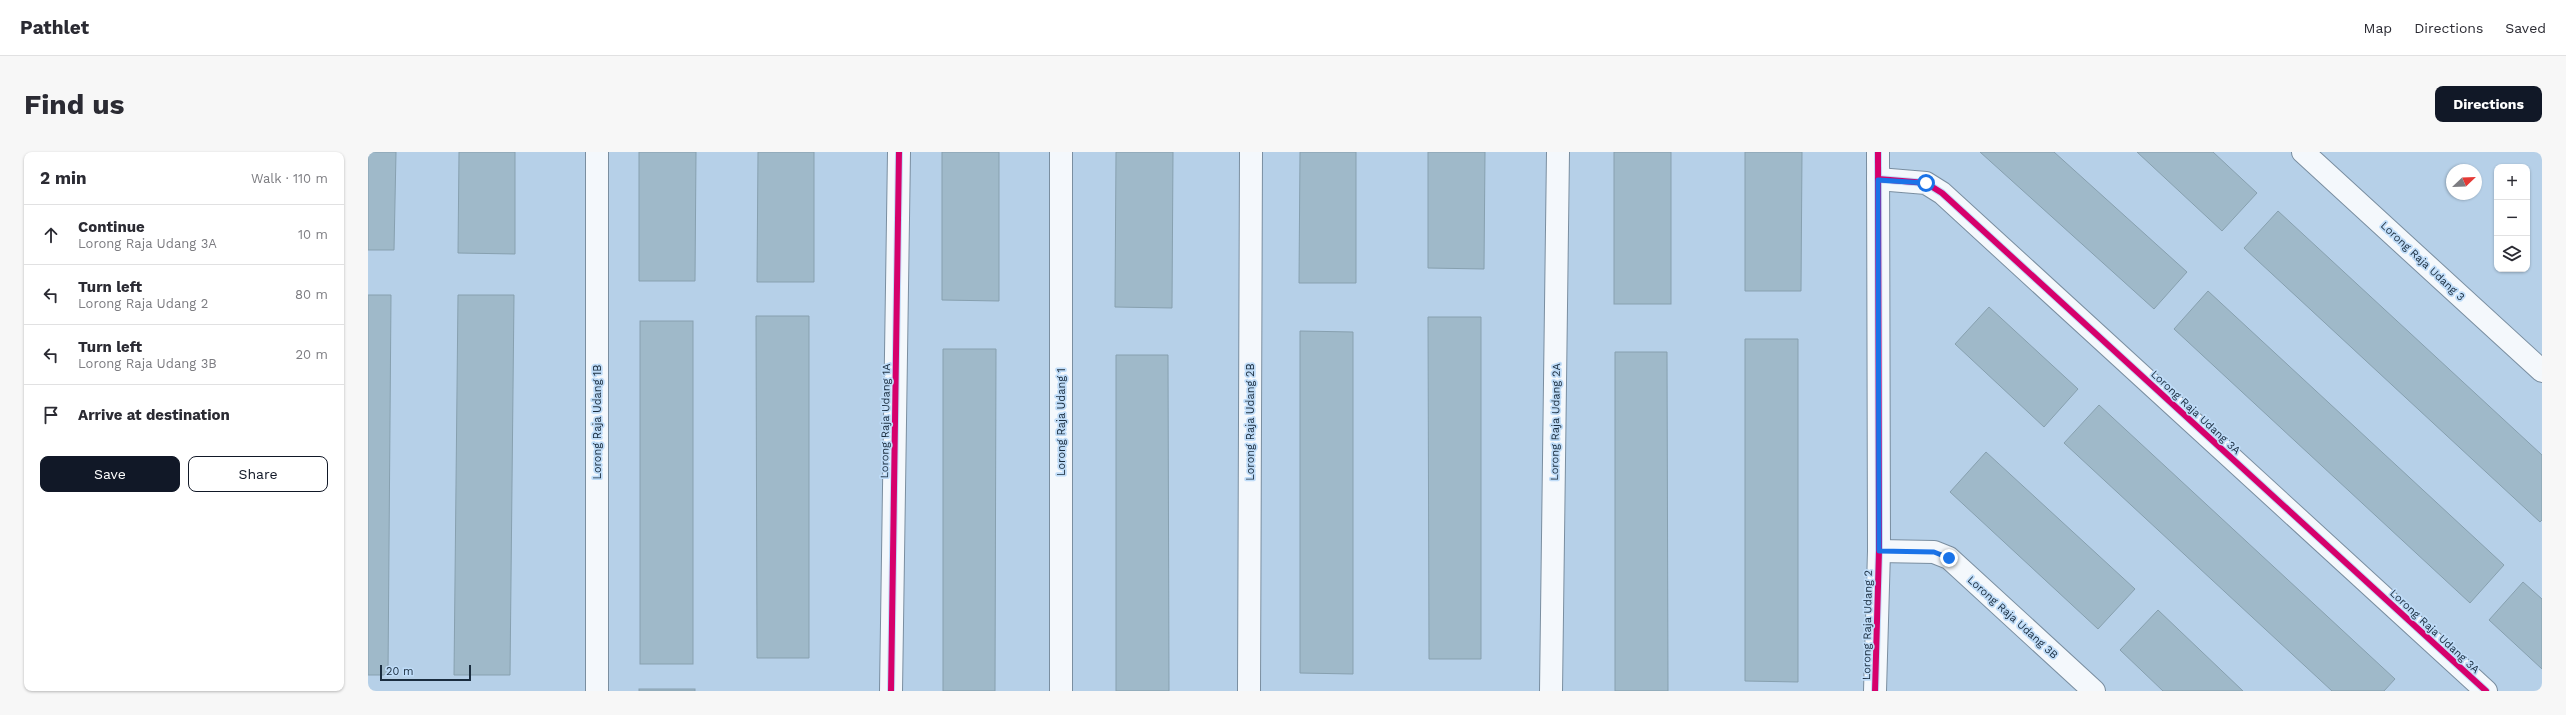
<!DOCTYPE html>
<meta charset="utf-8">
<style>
:root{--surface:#fff;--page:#f7f7f7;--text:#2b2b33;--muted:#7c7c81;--line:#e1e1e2;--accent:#111827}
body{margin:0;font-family:"Work Sans",sans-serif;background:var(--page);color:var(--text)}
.controls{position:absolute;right:12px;top:12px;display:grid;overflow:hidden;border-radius:8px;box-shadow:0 1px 3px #0004}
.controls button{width:36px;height:36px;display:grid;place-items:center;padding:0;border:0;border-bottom:1px solid var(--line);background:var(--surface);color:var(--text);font:20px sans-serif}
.compass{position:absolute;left:2078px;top:12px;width:36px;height:36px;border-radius:50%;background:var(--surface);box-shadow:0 1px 3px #0004;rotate:67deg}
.scale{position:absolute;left:12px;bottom:10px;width:91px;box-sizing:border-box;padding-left:4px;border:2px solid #1a2d3f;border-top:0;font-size:11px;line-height:14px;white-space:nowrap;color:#1a2d3f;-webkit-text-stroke:3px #bfdcf8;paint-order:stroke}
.stop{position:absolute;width:12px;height:12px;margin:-9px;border:3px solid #1a73e8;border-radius:50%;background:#fff}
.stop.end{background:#1a73e8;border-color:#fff;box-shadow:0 1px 4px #0008}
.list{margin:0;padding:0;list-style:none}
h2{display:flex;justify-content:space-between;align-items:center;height:52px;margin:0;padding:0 16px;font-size:17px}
h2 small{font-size:13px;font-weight:400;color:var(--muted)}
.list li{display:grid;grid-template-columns:26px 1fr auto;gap:12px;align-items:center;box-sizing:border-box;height:60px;padding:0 16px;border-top:1px solid var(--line)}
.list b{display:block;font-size:15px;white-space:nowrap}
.list p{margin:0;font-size:13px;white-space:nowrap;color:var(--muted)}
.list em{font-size:13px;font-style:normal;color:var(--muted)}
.actions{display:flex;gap:8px;padding:12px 16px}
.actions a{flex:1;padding:9px 0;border:1px solid var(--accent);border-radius:8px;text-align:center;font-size:14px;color:var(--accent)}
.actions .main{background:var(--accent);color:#fff}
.icon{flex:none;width:22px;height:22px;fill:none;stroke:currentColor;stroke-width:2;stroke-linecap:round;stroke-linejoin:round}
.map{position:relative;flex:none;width:2174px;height:539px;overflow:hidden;border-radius:8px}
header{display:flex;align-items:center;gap:24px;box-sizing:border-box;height:56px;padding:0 20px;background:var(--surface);border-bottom:1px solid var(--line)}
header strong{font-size:19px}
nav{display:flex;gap:22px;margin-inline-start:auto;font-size:14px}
.intro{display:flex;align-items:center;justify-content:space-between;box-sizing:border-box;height:96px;padding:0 24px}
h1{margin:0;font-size:28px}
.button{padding:10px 18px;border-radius:8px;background:var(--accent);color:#fff;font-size:14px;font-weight:700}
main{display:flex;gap:24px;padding:0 24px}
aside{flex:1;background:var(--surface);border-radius:8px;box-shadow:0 1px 3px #0004}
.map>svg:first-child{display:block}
.building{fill:#9fb9c9;stroke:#87a0af}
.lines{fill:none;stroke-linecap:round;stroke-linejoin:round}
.minor-casing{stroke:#7a8ea0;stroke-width:24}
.minor{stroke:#f4f8fc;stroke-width:22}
.cycleway-casing{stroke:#bfdcf8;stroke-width:8}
.cycleway{stroke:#d6006c;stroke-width:6}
.route{stroke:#1a73e8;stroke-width:5}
.labels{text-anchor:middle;stroke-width:3.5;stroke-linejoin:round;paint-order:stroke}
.street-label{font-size:11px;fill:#1a2d3f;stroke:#bfdcf8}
</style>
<header>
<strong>Pathlet</strong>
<nav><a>Map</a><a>Directions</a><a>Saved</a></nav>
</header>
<div class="intro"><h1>Find us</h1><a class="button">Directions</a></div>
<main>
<aside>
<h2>2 min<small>Walk · 110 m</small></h2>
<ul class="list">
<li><svg class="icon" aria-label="ahead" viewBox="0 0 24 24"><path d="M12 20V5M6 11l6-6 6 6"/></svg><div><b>Continue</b><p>Lorong Raja Udang 3A</p></div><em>10 m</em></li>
<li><svg class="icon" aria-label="left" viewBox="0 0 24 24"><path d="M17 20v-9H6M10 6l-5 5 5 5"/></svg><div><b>Turn left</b><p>Lorong Raja Udang 2</p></div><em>80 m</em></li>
<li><svg class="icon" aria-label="left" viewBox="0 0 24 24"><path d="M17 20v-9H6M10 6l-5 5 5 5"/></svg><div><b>Turn left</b><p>Lorong Raja Udang 3B</p></div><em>20 m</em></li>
<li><svg class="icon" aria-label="arrive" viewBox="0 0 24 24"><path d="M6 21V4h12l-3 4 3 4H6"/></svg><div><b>Arrive at destination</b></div></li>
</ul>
<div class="actions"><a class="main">Save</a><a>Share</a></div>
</aside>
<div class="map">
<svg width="2174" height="539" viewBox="0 0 2174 539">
<rect width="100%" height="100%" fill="#b6d0e8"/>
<g class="building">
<path d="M0,0h28l-2,98h-26z"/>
<path d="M91,0h56v102l-57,-1z"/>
<path d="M271,0h57l-1,129h-56z"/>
<path d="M390,0h56v130h-57z"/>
<path d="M574,0h57v149l-57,-1z"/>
<path d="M748,0h57l-1,156 -57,-1z"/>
<path d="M932,0h56v131h-57z"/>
<path d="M1060,0h57l-1,117 -56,-1z"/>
<rect x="1246" y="0" width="57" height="152"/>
<path d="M1377,0h57l-1,139h-56z"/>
<path d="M1612,0h74l133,120 -33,37z"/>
<path d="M1769,0h76l44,41 -35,38z"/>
<path d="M1910,59l264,244v65l-2,2 -296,-274z"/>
<path d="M1840,139l296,274 -34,38 -296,-274z"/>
<path d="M0,143h23l-3,380h-20z"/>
<path d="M90,143h56l-4,380h-56z"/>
<path d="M1621,155l89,82 -34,38 -89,-83z"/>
<path d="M388,164h53v342h-52z"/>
<path d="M1060,165h53v342h-52z"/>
<rect x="272" y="169" width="53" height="343"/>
<path d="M932,179l53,1v342l-53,-1z"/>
<path d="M1377,187h53v343l-53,-1z"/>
<path d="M575,197h53l-1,342h-52z"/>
<path d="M1247,200h52l1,339h-53z"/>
<path d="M748,203h52l1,336h-53z"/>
<path d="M1731,253l296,274 -11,12h-52l-268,-248z"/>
<path d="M1618,300l149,137 -37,40 -148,-137z"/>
<path d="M2155,430l19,17v70l-53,-49z"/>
<path d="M1790,458l85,81h-80l-43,-41z"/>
<rect x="271" y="537" width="56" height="2"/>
</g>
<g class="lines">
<g class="minor-casing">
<g id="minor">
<path d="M693,0v539"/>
<path d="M1935,0l239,219"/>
<path d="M1510,27l48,4 16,10 544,498"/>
<path d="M1511,399l55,1 15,6 145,133"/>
<path d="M229,539v-539"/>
<path d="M523,539l8,-539"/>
<path d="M881,539l2,-539"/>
<path d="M1183,539l7,-539"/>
<path d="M1507,539l4,-140 -1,-399"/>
</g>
</g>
<use href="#minor" class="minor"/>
<g class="cycleway-casing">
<g id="cycleway">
<path d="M1510,27l48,4 16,10 544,498"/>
<path d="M523,539l8,-539"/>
<path d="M1507,539l4,-140 -1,-399"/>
</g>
</g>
<use href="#cycleway" class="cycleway"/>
</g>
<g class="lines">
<path class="route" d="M1558,31l-48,-3 1,371 55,1 15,6"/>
</g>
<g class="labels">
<g class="street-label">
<text transform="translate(2055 109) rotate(43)" y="4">Lorong Raja Udang 3</text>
<text transform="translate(1828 260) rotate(43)" y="4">Lorong Raja Udang 3A</text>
<text transform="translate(517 269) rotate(-89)" y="4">Lorong Raja Udang 1A</text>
<text transform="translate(229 270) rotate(-90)" y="4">Lorong Raja Udang 1B</text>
<text transform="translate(693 270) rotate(-90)" y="4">Lorong Raja Udang 1</text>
<text transform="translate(882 270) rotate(-90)" y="4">Lorong Raja Udang 2B</text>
<text transform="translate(1187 270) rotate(-89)" y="4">Lorong Raja Udang 2A</text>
<text transform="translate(1645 465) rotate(42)" y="4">Lorong Raja Udang 3B</text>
<text transform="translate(1499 473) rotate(-89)" y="4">Lorong Raja Udang 2</text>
<text transform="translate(2067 479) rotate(43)" y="4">Lorong Raja Udang 3A</text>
</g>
</g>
</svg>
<div class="controls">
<button>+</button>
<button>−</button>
<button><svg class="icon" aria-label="layers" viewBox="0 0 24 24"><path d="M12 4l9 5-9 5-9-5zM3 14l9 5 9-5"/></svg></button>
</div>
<svg class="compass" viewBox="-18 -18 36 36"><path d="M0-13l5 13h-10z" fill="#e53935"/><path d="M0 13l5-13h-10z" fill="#7c7c81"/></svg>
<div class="scale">20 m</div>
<div class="stop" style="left:1558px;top:31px"></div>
<div class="stop end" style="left:1581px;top:406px"></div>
</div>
</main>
